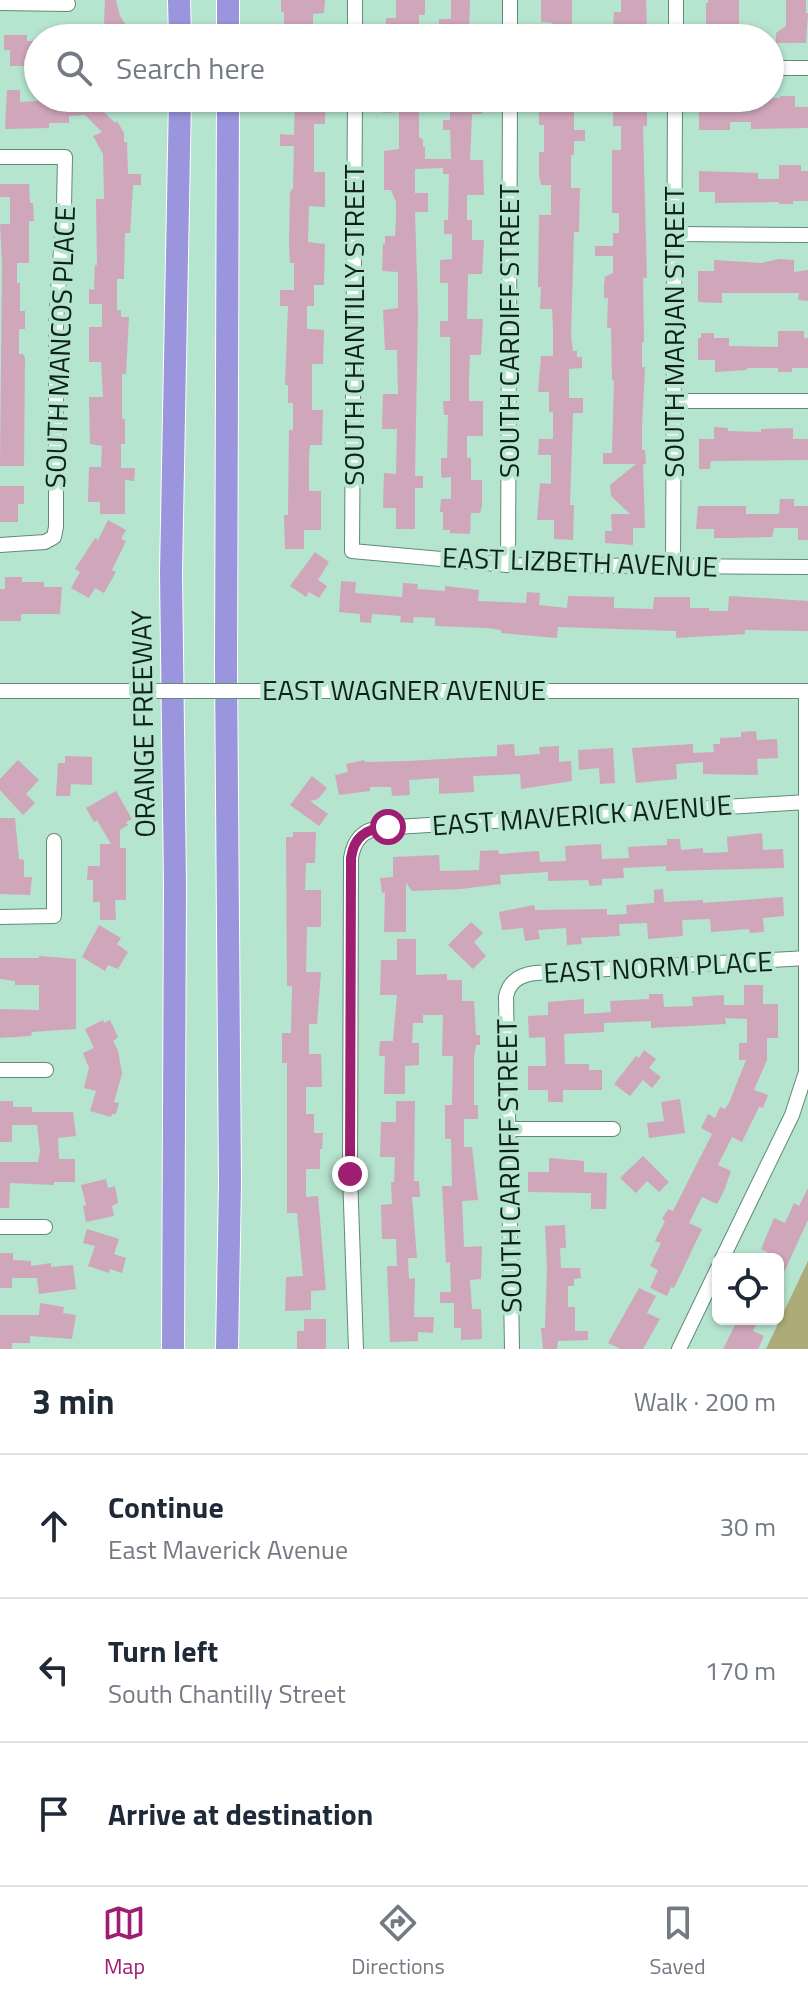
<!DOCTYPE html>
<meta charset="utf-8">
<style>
:root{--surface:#fff;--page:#f6f6f7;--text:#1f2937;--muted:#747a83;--line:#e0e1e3;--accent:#9e1e71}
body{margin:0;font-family:"Titillium Web",sans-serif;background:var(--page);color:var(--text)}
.controls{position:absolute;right:24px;bottom:24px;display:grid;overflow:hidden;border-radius:12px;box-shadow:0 2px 6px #0004}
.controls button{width:72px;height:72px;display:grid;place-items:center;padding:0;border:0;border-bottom:2px solid var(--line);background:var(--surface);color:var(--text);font:40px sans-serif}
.stop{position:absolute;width:24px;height:24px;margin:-18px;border:6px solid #9e1e71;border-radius:50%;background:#fff}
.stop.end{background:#9e1e71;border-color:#fff;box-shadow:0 2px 8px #0008}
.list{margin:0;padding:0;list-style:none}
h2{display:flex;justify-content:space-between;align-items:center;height:104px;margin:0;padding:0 32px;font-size:34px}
h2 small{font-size:26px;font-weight:400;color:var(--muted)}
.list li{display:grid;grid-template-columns:52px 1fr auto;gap:24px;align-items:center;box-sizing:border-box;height:144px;padding:0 32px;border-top:2px solid var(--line)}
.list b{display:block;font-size:30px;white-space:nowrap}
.list p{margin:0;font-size:26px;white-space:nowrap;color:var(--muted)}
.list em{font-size:26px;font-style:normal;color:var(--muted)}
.icon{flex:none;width:44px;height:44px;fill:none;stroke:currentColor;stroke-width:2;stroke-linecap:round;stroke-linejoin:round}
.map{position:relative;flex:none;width:808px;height:1349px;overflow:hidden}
.search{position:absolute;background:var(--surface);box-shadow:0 2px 6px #0004;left:24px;right:24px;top:24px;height:88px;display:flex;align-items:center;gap:20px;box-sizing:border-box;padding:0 28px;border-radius:44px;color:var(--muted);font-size:30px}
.sheet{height:536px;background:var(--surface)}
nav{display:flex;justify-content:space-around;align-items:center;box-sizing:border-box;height:112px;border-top:2px solid var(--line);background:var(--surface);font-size:22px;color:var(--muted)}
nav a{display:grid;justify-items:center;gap:4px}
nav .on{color:var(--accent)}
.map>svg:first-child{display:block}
.green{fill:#adac78}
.building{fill:#d0a6bb}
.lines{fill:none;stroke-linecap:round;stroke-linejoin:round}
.minor-casing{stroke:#5f8b79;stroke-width:16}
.highway-casing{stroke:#fff;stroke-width:24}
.minor{stroke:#fff;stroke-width:14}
.highway{stroke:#9a95dc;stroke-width:22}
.minor-bridge-casing{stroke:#5f8b79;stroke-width:16;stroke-linecap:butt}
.minor-bridge{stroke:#fff;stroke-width:14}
.route{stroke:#9e1e71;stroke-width:10}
.labels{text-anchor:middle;stroke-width:8;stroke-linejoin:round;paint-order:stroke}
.street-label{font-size:28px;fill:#0f211a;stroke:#b5e4cf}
</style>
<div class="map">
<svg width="808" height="1349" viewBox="0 0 808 1349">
<rect width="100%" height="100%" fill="#b5e4cf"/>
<path class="green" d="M808,1261v88h-42z"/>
<g class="building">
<path d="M105,0h11l4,16 11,17 -7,5h-39l19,-14z"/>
<path d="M281,0h44l-1,13 -11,1v24h-29v-26h-3z"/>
<path d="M396,0h29v15h-6v23h-19v-5h-14v-15h10z"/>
<path d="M451,0h19l-1,38h-30v-19h12z"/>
<path d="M541,0h31v38h-21l1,-15 -11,-1z"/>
<path d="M621,0h25l1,27h-12v11h-32v-11l10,1 1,-16h7z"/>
<path d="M708,0h31v38h-22v-11h-11v-24h2z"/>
<path d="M786,0h20v13h2l-2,30h-30v-10l10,-7z"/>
<path d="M4,35h23v6h11v19h-14v6h-14v-16h-6z"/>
<path d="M7,90h13v12l70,-4 25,25 2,-2 7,12v9h3l1,32h13v11h-8l-3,48h-5l-1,46h-7v31h4v7h8l-3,57h-4v45h3v25h-4v24h14l-1,13 -9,-1v34h-25v-12h-12l1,-35h12l1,-21 -12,-2 -1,-47h14l-2,-35h-12v-35h13v-23h-13v-15l5,1 1,-25h2l-1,-66h8l-1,-45 -10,-18 9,-4 -17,-17 -16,1v7h-20v5l-44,1z"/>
<path d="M780,96h15v11h13v21l-57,1v-7h-21v8h-31v-22h17v-10l46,2v-2h18z"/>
<path d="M295,98h30v26h-11v48h11v35l-16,-1 -1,36 17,2 -1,41h-10v21h-7v23l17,1 -1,34h-11v46h11l-1,35h-12l-1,13v33h12v39h-17v19h-19l-1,-34h4l1,-85h4v-27h-5v-18h-3l3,-79h-8v-16h14v-27h-4l-1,-18 1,-53 3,-4 1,-42h-14v-12l14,1z"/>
<path d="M383,98h36v39l4,3v7h2v12h26l-1,-29h-7v-10h7v-18l32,-2v14h-10l-2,46h13l1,35h-17v25h5v20h12l-2,34h-14l-1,45h16l-2,36h-11l-1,21v25h14v35h-16v22h4v22h11v26l-2,7h-9l-1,21 -20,-1v-3h-7v-18h-3l1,-13h10v-22l-9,1 -1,-5v-15h6l1,-43h-4l-1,-14h7v-64h-10v-16h8v-38h-8v-23l12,-1v-25h-8v-14h4l1,-46h-6v-6l-28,1v24h13v19h-13l3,99 -3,165h8v12h-8v41h-19v-21h-13l1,-35 12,1 1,-45h-15l1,-35h15l-1,-44h-12l-2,-40 15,-2v-36l-16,-1 1,-27h2v-8h10l1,-20v-14l-5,-12h-7v-39l15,-2v-37l-16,1z"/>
<path d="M556,98h18v32h11v11h-11v14h-3v33h9l-1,44h-5l-3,104 2,15h4v6h5v11l-13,1v29h14v15h-10l-3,92h4l-1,35 -19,-1v-19h-17l3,-37 11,1v-29h-13l1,-16h14v-27h-4v-20h-11l3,-36h12v-27l-1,-20h-12l1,-22h-3l1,-72h12v-30h-10l-2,-10v-23h5v-27h-5v-15h15z"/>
<path d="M604,98h31v14h12v14h-4l4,152h-4l1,64h-2v25h3l-3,59v24h3l1,14h-3l2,64h-12v17l-28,-2v-12h7l-1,-17h19l-19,-18 -1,-11 26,-21h-33v-11h9l2,-73h-2l-1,-52h-4l1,-30h-4v-13l1,-8 8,-4v-17h-18v-10h18v-13h6v-20h-7v-63h9v-24h-8v-15h-10z"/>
<path d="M779,165h22v6h7v30h-15v3h-14v-2l-64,1v-11h-16v-21l59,2v6h21z"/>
<path d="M0,184h29l1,19h3l1,18h-5v42h-12v20h3v28h5v18h-6v25h4l2,4 -1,108h-24l2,-201 -2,-41h10v-27h-10z"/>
<path d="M779,259l15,1v12l14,-2v31l-10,-1 1,-7h-77v10l-24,-1v-31h16v-11l47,3z"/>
<path d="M778,331h26v7h4v30h-16v4h-14v-4h-31v2l-32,2v-12h-17v-22h3v-5h13v5h15v8l49,1z"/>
<path d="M714,427l14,1v3l33,1v-3l32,-1v11h15v21l-97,1 -1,8h-11v-30h15z"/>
<path d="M0,486h24v18h-6v18h-18z"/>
<path d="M780,499h14v7h14v34h-10v-12h-24l-2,9 -44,1h-14v-9h-18l2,-23h48v8h33z"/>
<path d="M108,520l18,10 -5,9 5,2 -14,29 4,2 -12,21 -9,-5 -6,10 -18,-10 9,-16 -5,-3 20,-31 3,2z"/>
<path d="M315,552l14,10 -11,18 9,6 -8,12 -10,-6 -3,5 -16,-11z"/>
<path d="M5,577h17v5h22v5h18l-2,27h-39v7h-21v-32h5z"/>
<path d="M341,581l15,1 -1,11 47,4 1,-14 15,1 -1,5 28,2v-5l34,4 -1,11 48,2 1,-11 13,1 -1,12 28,3 1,-12 46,1v11l39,1 1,-12h36v11h19v3h19l1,-15 79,5v30l-63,-1v4l-16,1 -53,3v-7l-118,-4 -1,11 -56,-5v-3l-14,-2 -52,-2v-8l-21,-1 -1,6 -13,-1 1,-6 -27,-2h-2l-1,9 -11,-1v-8l-21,-2z"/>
<path d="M756,731l1,9 20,-1 1,19 -21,1 1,16 -55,-1v-12l-27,2 1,15 -41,4 -4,-35 61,-4v9l21,-1 -1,-8h7v-6l21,-1v-5z"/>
<path d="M514,744l1,12 25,-2 -1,-7 20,-1v16l12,-1 1,20 -51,8 -1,-15 -47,2 1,16 -35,2v-16l-30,2 1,15 -18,1 -1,-9h-21v4l-31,4 -4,-20 13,-3 -2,-8 18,-4 1,2 43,-1 89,-5v-11z"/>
<path d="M613,748l2,35 -15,1 -1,-16 -20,2 -1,-20z"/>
<path d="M65,756l27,1v28l-21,-1 -1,12h-14l2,-33h7z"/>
<path d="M18,760l21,20 -13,14 9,9 -12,12 -23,-25v-11z"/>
<path d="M312,776l15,12 -9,11 -8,2 18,13 -9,12 -29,-21z"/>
<path d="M116,791l16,28 -6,3 2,3 -8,5v18h6v52h-11l1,20h-16v-18h-7v-22h-6l1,-14h12v-22h11l-14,-24 -3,2 -8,-14z"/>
<path d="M0,818h15l4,41 5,1v17h8l-2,18 -30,-1z"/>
<path d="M293,832h23l-1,31h-9l-1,27h16v37h-14l-1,45h15l-4,52h-8v30h12l1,33h-16v27h8v19h9l-1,16h-2v20h-14v28l12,-1 8,94 -15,1v19l-26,1 1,-34 17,-1 -6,-63h-10v-150h-5v-30h9l1,-47h-5l-1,-149h7z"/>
<path d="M762,833l1,17 20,-1 1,19 -118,3v-5l-43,2 1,10 -22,1v6l-12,1 -2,-6 -40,1v-9l-48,3 1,9 -40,5 -49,2 -6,-8v49h-22l1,-40 -3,1 -2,-15 13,-1v-20l46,-2 1,16 39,-1 1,-19 18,-1 1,4 40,-3 1,11 26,-1 -1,-15 36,-2 1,15 27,-1 -1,-11 39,-2v-6h13l1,11 22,-2v5l25,-1 -1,-15z"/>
<path d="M663,889l1,13 39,-2v3l80,-6 1,19 -21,2 1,14 -14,1 -1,-4 -38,3 -1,-13 -28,1 1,16 -35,3 -1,-16 -28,1 1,12 -39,2 1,6 -15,1 -1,-17 -28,2 2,9 -15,2 -2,-13 -21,2 -3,-18 35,-7 1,5 72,-1v6l20,-1 -1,-9 28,-2v-13z"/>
<path d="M471,922l12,11 -9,9 12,14 -13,13 -25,-24z"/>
<path d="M99,925l22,13 -4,6 11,8 -10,17 -10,-4 -3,6 -23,-14z"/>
<path d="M397,939h19v36l31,-1v6h15v21h12l2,34h4v10h-4l-2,13v47h4v14h-14v28h8l6,53 -16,1 2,46 18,-1 -1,33 -11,1 2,29h9l1,30 -21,1v-12h-7v-25h-14v-11h11l-1,-30 -4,1 -4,-77h10l-1,-47h-6v-34h7l1,-49h-11l1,-41h-20v8h-10l-1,20h7v22l-14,1v28h-21l1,-38h-6l1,-15h13l4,-46h-17l1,-35h16z"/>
<path d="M39,956l37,3v70l-44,3 -1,4 -31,2v-29l39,1v-25h-24v-4l-15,-2v-21h39z"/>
<path d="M744,985h19v19h15v34h-11v22l-13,30 14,5 -5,13 -4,-1 -17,35 -10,-5 -14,28 13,6 -7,20 -7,13 -15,-7 -13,26 13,6 -28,59 -3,-1 -4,9 -17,-8 8,-18 -8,-4 11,-23 -6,-2 10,-20 -3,-2 6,-10 5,2 39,-77 -11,-6 7,-14 7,4 5,-11 5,2 4,-6 17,-43h-7v-17h8v-24l-22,-1 1,6 -75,4v-7l-47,2v9l-40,2 1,30h24v6h13v20h-39v12h-15v-12h-20v-24h18l-1,-29 -16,1 -1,-22 20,-1v-13l36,-3v15l27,-2 -1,-11 39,-2v-5h14l1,13 29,-1 -1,-9 32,-2v10h20z"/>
<path d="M103,1020l1,3 6,-3 8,17 -5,4 5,9 4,24 -8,28 5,1 -3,11h-4l-1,3 -21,-6 6,-20 -12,-3 5,-20 -6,-15 11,-5 -9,-19z"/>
<path d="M644,1050l12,9 -7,9 12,9 -9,11 -9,-8 -13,16 -16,-12 22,-28 3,2z"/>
<path d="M680,1099l5,34 -36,5 -2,-15 17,-2 -3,-19z"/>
<path d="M0,1101h13v6h19v5h41l3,24 -18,2 1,21h16v23h-21v3l-44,-2 -1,25h-9v-46h38l2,-11 -3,-26h-25v17h-12z"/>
<path d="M396,1101h19l-1,80h5l1,16h-8l5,61h-9l1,21 6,-1 -1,39h20l-1,16 -15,-1v9l-28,1 -3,-76h10l-1,-27h-14l-1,-34 11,-1 -1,-22h3l1,-25h-15l1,-35h15z"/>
<path d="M643,1156l26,26 -10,10 -12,-11 -11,12 -16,-15z"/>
<path d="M549,1158l35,3v11l23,1 -1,36h-15v-16l-63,-1v-20h21z"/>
<path d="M106,1179l2,9 7,-2 3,17 -6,3 2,10 -28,6 -3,-16 3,-1 -5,-20z"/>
<path d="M808,1188v32l-30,65v-26h-7l2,-4 -12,-6 13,-31 11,5 9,-20 5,3z"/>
<path d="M565,1225l1,23h-6l1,20h19l1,10 -7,1v7h-6v21h7v24h13v9l-30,1 -1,8h-14l-2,-21h4l2,-59 -2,-43z"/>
<path d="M87,1229l32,10 -5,15 12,4 -4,15 -12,-4 -1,4 -21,-7 7,-20 -12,-3z"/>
<path d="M0,1253h13v7l18,1v5l20,-3v4l22,-2 3,24 -37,5 -2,-16h-25v10h-12z"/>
<path d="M639,1288l17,8 -9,17 13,6 -17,30h-22l-13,-6z"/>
<path d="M40,1303l24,4 -1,6 13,2 -4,24 -42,-3v7h-18v6h-12v-34h39z"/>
<path d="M304,1319h22v30h-29v-18h7z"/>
<path d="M738,1319l18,6 -3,6 11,5 -6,13h-35z"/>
</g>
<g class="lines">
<g class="minor-casing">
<g id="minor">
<path d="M0,3l68,1"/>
<path d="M355,38v-38"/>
<path d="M510,38v-38"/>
<path d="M676,38v-38"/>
<path d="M770,68h38"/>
<path d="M355,98l-3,453 156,14 300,2"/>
<path d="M0,157h65l-1,49 -8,116v205l-2,10 -9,5 -45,3"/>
<path d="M675,234l133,1"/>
<path d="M674,401h134"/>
<path d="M508,565l2,-467"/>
<path d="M673,566l2,-468"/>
<path d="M0,691h139"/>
<path d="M266,691h542"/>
<path d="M0,917l54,-1v-75"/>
<path d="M0,1070h46"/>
<path d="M506,1129h107"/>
<path d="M0,1227h45"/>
<path d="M722,1259l70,-144 14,-43v-381"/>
<path d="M356,1349l-6,-175 1,-316c3,-18 12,-28 29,-30l427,-26"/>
<path d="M512,1349l-6,-352c3,-16 14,-22 29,-24l273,-15"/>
<path d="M679,1349l39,-81"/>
</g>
</g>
<g class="highway-casing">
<g id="highway">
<path d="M179,0l1,38"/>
<path d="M228,0v38"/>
<path d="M173,1349l2,-465 -4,-311 9,-475"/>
<path d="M227,1349l3,-165 -4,-519 2,-567"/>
</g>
</g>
<use href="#minor" class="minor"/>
<use href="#highway" class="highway"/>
<g class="minor-bridge-casing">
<path id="minor-bridge" d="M139,691h127"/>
</g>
<use href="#minor-bridge" class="minor-bridge"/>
</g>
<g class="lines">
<path class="route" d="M350,1174l1,-316c3,-22 16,-30 37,-31"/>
</g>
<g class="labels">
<g class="street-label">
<text transform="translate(354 325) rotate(-90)" y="10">SOUTH CHANTILLY STREET</text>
<text transform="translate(509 331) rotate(-90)" y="10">SOUTH CARDIFF STREET</text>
<text transform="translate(674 332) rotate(-90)" y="10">SOUTH MARJAN STREET</text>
<text transform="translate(60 347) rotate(-88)" y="10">SOUTH MANCOS PLACE</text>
<text transform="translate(580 562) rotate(2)" y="10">EAST LIZBETH AVENUE</text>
<text x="404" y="700">EAST WAGNER AVENUE</text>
<text transform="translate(143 724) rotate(-91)" y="10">ORANGE FREEWAY</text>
<text transform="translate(582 815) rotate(-4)" y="10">EAST MAVERICK AVENUE</text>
<text transform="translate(658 967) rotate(-3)" y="10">EAST NORM PLACE</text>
<text transform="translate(509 1166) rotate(-91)" y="10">SOUTH CARDIFF STREET</text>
</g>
</g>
</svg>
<div class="controls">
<button><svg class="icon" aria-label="locate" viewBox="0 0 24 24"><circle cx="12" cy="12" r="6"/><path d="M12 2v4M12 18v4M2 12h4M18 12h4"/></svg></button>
</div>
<div class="stop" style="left:388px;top:827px"></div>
<div class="stop end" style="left:350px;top:1174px"></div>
<div class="search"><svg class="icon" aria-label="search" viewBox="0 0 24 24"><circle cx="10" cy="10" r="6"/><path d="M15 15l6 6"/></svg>Search here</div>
</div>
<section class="sheet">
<h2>3 min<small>Walk · 200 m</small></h2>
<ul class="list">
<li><svg class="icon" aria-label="ahead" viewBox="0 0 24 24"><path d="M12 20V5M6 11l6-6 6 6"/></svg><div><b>Continue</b><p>East Maverick Avenue</p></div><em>30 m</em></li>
<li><svg class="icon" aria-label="left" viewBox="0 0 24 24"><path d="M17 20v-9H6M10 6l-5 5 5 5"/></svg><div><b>Turn left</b><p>South Chantilly Street</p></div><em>170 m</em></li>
<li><svg class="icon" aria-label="arrive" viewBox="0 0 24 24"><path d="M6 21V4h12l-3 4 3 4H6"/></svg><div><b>Arrive at destination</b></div></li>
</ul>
</section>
<nav>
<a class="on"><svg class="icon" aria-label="map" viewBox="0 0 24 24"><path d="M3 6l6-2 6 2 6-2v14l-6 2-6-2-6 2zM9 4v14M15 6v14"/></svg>Map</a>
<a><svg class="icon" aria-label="directions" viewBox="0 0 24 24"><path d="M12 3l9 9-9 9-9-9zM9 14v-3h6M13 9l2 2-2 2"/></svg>Directions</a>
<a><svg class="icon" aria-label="saved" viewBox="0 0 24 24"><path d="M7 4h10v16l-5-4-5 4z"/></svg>Saved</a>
</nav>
